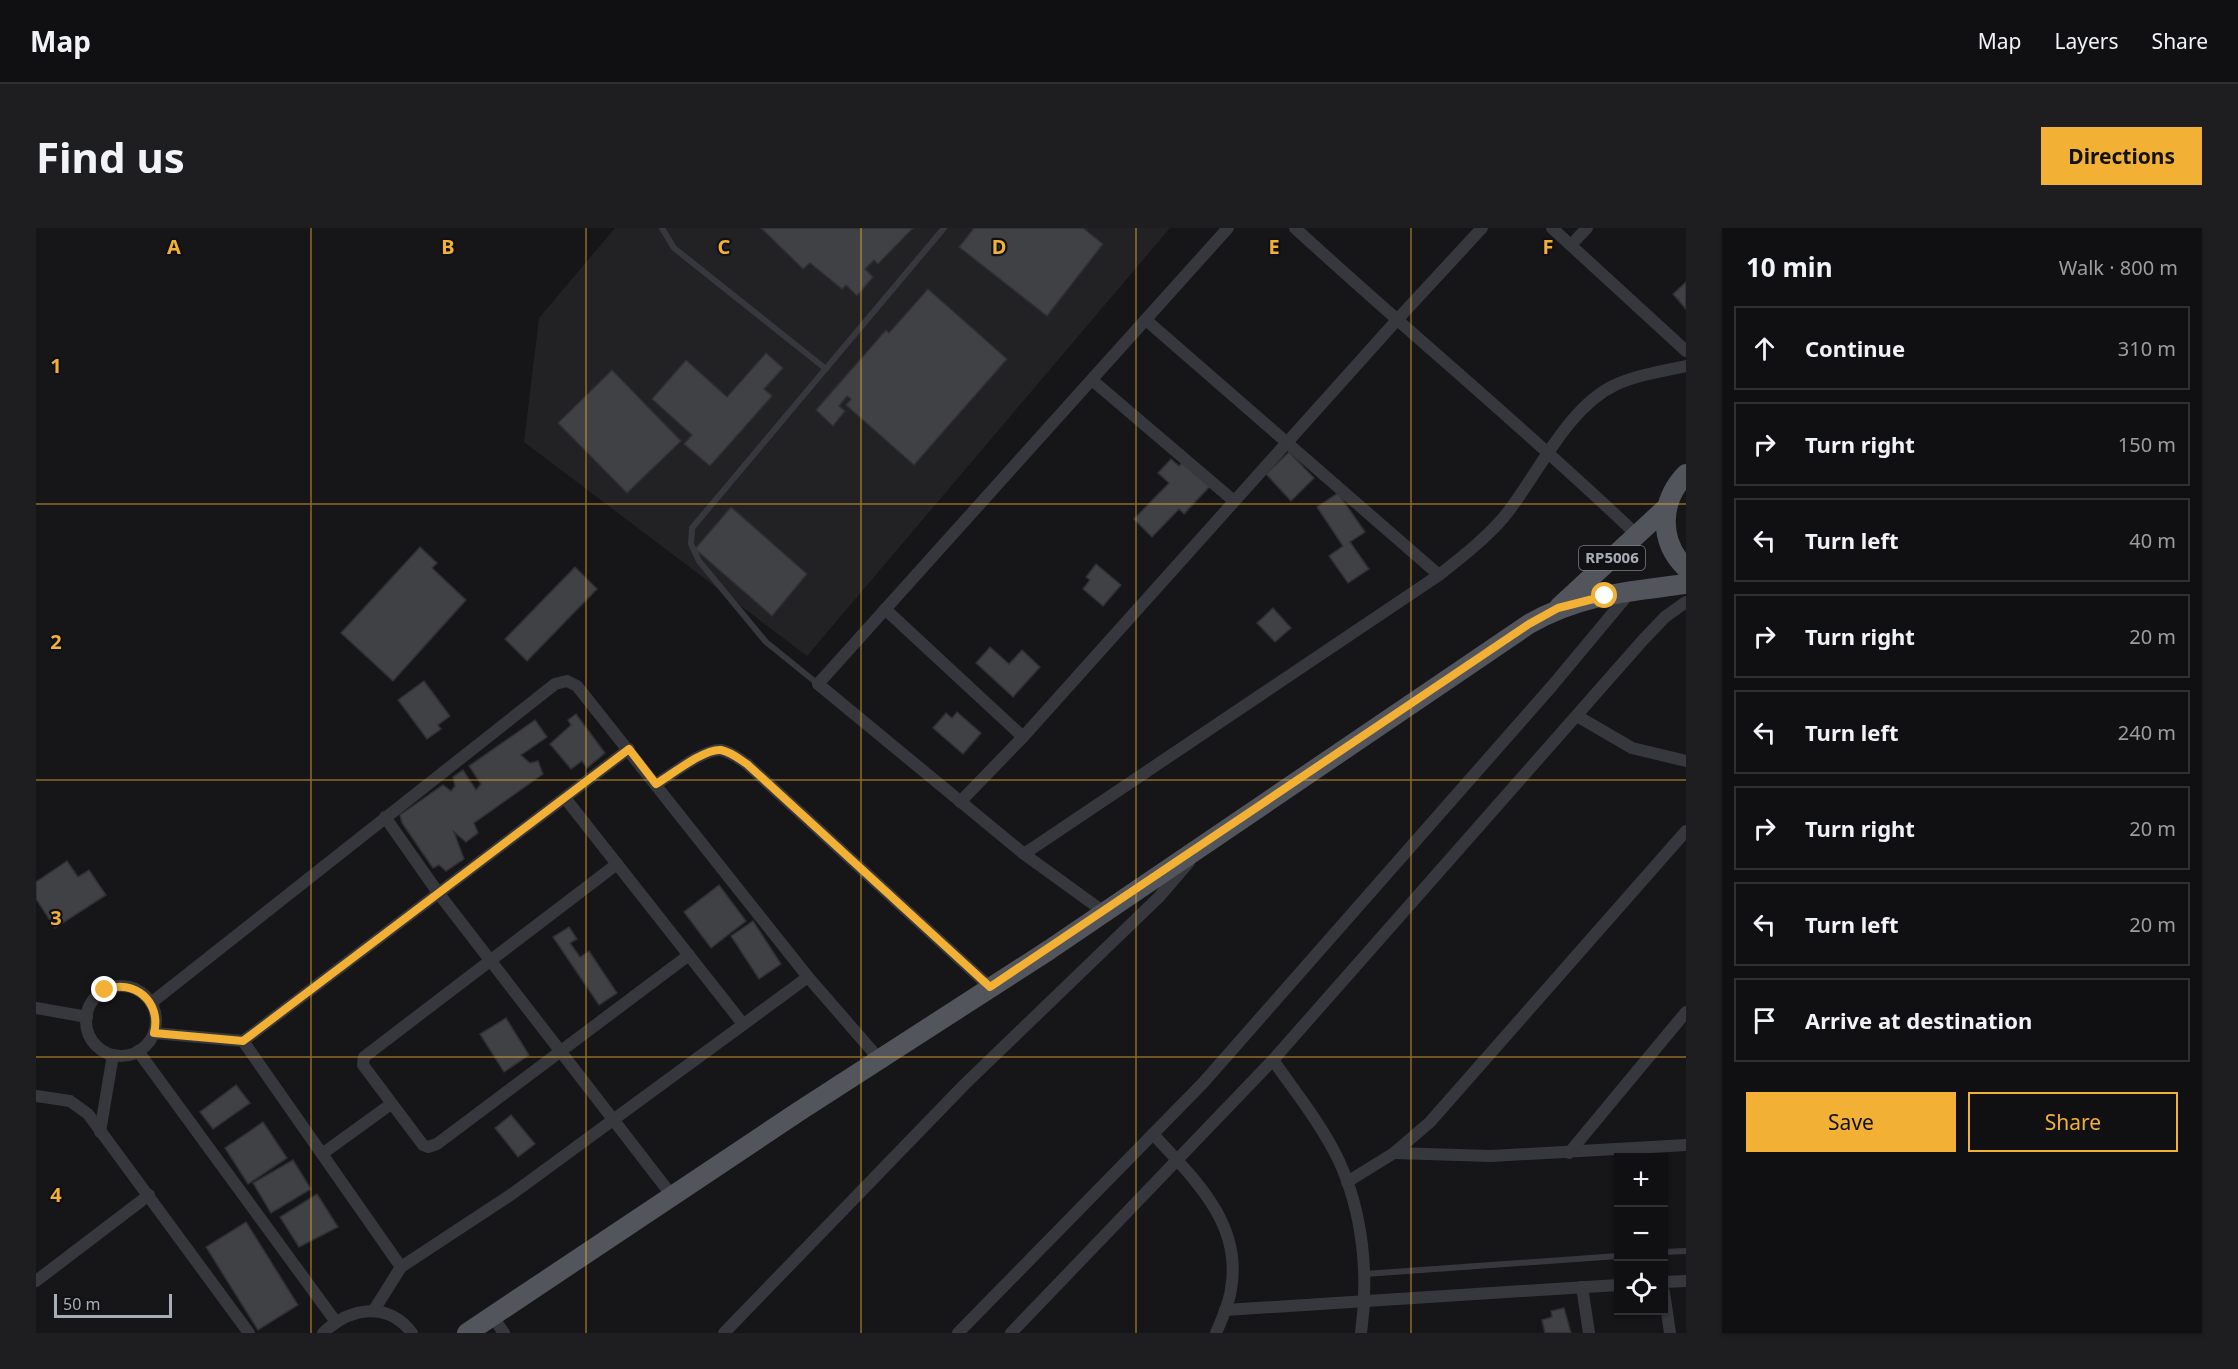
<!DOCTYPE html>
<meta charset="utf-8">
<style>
:root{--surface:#101012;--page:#1e1e20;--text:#f1f3f6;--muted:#9c9d9f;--line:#303032;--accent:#f2b134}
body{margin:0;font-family:"Noto Sans",sans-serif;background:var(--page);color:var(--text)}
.controls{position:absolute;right:18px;bottom:18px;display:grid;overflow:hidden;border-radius:0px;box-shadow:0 2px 4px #0004}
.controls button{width:54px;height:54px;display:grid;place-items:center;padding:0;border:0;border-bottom:2px solid var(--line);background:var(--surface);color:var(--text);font:30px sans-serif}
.scale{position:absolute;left:18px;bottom:15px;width:118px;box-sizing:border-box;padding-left:6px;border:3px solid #a8adb8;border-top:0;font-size:16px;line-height:21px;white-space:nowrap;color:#a8adb8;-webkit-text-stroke:4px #111113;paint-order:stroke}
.stop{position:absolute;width:18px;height:18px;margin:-14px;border:4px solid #f2b134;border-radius:50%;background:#fff}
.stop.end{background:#f2b134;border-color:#fff;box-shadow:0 2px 6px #0008}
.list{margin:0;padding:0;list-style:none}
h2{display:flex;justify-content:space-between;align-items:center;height:78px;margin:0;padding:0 24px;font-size:26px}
h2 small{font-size:20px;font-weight:400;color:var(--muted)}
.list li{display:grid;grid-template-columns:39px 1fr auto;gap:18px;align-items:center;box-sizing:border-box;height:84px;margin:0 12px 12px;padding:0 12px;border:2px solid var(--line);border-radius:0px}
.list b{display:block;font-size:22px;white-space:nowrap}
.list em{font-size:20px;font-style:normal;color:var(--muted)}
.actions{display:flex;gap:12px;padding:18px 24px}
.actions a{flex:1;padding:14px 0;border:2px solid var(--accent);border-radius:0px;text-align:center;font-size:21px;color:var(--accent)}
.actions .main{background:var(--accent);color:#111}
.icon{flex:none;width:33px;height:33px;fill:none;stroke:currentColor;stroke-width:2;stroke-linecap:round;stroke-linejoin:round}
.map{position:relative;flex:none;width:1650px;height:1105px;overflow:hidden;border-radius:0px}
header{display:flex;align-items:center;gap:36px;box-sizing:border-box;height:84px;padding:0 30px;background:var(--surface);border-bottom:2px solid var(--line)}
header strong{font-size:28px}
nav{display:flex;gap:33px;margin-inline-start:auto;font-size:21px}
.intro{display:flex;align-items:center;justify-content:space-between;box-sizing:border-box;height:144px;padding:0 36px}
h1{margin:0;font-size:42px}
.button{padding:15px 27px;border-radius:0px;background:var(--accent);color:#111;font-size:21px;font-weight:700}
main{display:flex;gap:36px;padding:0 36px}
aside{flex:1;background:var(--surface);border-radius:0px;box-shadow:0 2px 4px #0004}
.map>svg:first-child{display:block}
.built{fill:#222225}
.building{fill:#404145;stroke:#303034;stroke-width:1.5}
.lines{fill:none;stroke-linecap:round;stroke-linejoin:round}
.service{stroke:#37383d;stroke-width:6}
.minor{stroke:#37383d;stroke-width:12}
.primary{stroke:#53555c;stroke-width:20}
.route{stroke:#f2b134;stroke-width:8}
.grid{fill:none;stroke:#f2b134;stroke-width:1.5;stroke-opacity:0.55}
.labels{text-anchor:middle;stroke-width:4.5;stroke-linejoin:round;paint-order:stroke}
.shield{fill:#111113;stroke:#7b7e86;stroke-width:1.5}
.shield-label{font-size:15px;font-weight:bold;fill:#a8adb8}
.grid-label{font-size:20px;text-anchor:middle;font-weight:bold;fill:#f2b134;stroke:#111113;stroke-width:4.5;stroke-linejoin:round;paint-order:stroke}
</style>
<header>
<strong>Map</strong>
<nav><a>Map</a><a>Layers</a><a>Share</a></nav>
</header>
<div class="intro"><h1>Find us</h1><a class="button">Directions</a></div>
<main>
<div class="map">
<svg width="1650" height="1105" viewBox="0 0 1650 1105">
<rect width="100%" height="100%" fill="#161618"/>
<path class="built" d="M579,0h555l-363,428 -283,-214 15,-124z"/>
<g class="building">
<path d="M725,0h152l-35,36 -4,-4 -9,9 8,8 -16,19 -11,-11 -4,4 -32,-26 -7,6z"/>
<path d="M938,0h109l20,16 -56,72 -88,-69z"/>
<path d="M1650,54v27l-13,-15z"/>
<path d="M892,61l79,70 -93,106 -68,-60 5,-6 -4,-3 -8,10 6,5 -12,15 -17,-16 70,-80 3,3z"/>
<path d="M730,125l17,15 -19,21 8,7 -62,70 -26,-22 8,-9 -40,-36 34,-39 41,37z"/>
<path d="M576,142l69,71 -54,52 -69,-70z"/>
<path d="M1253,224l25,26 -23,23 -25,-27z"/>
<path d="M1135,231l8,7 5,-5 26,25 -26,28 -5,-5 -27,28 -18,-18 35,-36 -11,-10z"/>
<path d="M1302,265l27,39 -15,10 19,27 -21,14 -19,-27 14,-10 -26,-39z"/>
<path d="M695,279l76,67 -35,42 -77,-67z"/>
<path d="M384,319l17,16 -5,5 34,32 -73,81 -52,-48z"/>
<path d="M1060,336l25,21 -18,21 -20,-17 7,-9 -4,-3z"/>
<path d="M539,339l22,22 -70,72 -22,-22z"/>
<path d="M1237,380l18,20 -16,14 -18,-19z"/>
<path d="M954,419l19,17 13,-14 18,17 -27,30 -37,-34z"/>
<path d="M388,453l26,35 -12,9 3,4 -14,10 -29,-39z"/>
<path d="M921,484l24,21 -18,21 -30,-26 13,-15 6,5z"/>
<path d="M540,486l29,39 -18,15 -5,-7 -11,8 -21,-25 21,-19 -3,-5z"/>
<path d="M499,492l12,17 -26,18 9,8 8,-2 5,13 -69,49 4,10 -12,9 -12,-10 10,27 -18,12 -7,-6 -6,3 -31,-45 -2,-8 43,-30 8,6 4,-5 -2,-9 10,-7 13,20 5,-6 -12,-18z"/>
<path d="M31,633l11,16 11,-7 17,25 -51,33 -19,-29v-17z"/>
<path d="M683,657l27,36 -35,27 -27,-36z"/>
<path d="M717,693l28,43 -22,15 -28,-43z"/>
<path d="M533,699l8,12 -7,4 10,14 9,-6 28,42 -18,12 -46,-68z"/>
<path d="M470,790l23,37 -25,17 -24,-38z"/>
<path d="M200,857l14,18 -37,26 -13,-17z"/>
<path d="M475,887l24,29 -17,13 -23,-29z"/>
<path d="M227,894l24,36 -39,26 -23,-36z"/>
<path d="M257,932l18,29 -40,24 -18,-30z"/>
<path d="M281,966l21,33 -39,20 -19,-30z"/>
<path d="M210,994l52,83 -40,25 -52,-83z"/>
<path d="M1528,1080l7,25h-26l-3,-13 10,-3 -1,-6z"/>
</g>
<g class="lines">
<g class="service">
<path d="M626,0l12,20 152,121"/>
<path d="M782,456l-52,-42 -67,-81 -8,-17 1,-16 252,-300"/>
<path d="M1628,1024l22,-1"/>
<path d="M1329,1046l253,-18"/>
</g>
<g class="minor">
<path d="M1259,0c113,104 231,201 342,307"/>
<path d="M1516,0l134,123"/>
<path d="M1535,17l16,-17"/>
<path d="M1110,92l293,255"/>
<path d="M1056,152l142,121"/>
<path d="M849,381l138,128"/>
<path d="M1541,488l55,32 54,13"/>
<path d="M620,556c15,-9 49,-36 65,-34 10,2 17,8 26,14l243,223"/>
<path d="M529,570l178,226"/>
<path d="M924,574l63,-65 373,-416 86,-93"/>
<path d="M349,589l54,77 234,303"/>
<path d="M988,626l415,-279c23,-18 46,-36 65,-58 33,-40 62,-109 111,-132 22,-10 47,-14 71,-19"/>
<path d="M581,636l-253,193 -1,8 60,80 5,2 9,-3 252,-189"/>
<path d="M1068,684l-80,-58 -206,-170 410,-456"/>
<circle cx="85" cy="793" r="35"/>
<path d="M115,775l404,-319 12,-3 10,5 231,291 72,83"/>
<path d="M0,780l51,9"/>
<path d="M118,805l89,8 386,-292"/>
<path d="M207,813l158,226"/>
<path d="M102,823l198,271"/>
<path d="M1237,832c23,33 49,65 66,101 24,52 30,115 22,172"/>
<path d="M0,868l34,5 18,13 161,219"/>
<path d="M64,904l13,-77"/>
<path d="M1117,906c40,44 90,89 78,155 -2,15 -9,30 -15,44"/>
<path d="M1358,925l97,3 195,-11"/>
<path d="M1533,925l117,-141"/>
<path d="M286,926l69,-50"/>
<path d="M1311,954l47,-29 36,-31 256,-291"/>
<path d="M0,1053l113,-86"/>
<path d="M1628,1054l22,-1"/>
<path d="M1546,1059l7,46"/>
<path d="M1628,1064l6,41"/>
<path d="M338,1082l27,-43 111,-73 296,-217"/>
<path d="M1189,1082l393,-25"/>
<path d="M456,1088l12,17"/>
<path d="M287,1105c27,-26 65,-32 89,0"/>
<path d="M688,1105l240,-248 195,-188 30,-35"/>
<path d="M922,1105l245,-250 349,-397 80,-96"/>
<path d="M975,1105l262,-273 370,-420 22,-23 21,-15"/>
</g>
<g class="primary">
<path d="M1650,246c-26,27 -28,67 0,94"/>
<path d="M1523,379l108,-100"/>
<path d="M431,1105l334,-223 248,-160 480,-326c53,-30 98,-32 157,-40"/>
</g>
</g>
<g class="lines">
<path class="route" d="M69,762c29,-12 57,12 49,43l89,8 386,-292 27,35c15,-9 49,-36 65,-34 10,2 17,8 26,14l243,223 539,-363 29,-16 47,-12"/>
</g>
<path class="grid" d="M275,0v1105M550,0v1105M825,0v1105M1100,0v1105M1375,0v1105M0,276h1650M0,552h1650M0,829h1650"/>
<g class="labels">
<rect class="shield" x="1543" y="318" width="66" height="24" rx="4.5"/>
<g class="shield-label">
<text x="1576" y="335">RP5006</text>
</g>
</g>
<g class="grid-label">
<text x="138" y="26">A</text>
<text x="412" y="26">B</text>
<text x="688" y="26">C</text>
<text x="963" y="26">D</text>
<text x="1238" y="26">E</text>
<text x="1512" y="26">F</text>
<text x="20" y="145">1</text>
<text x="20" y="421">2</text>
<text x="20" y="697">3</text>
<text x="20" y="974">4</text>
</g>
</svg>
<div class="controls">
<button>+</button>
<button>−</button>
<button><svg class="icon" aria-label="locate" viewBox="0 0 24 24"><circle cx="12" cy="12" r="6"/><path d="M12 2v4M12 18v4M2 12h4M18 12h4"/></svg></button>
</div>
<div class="scale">50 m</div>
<div class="stop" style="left:1569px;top:368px"></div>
<div class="stop end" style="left:69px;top:762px"></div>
</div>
<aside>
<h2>10 min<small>Walk · 800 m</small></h2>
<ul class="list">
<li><svg class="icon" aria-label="ahead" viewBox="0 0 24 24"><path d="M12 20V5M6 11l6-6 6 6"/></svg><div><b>Continue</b></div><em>310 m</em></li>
<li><svg class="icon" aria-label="right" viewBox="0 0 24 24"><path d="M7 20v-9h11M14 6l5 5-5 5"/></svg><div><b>Turn right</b></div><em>150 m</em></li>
<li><svg class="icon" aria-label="left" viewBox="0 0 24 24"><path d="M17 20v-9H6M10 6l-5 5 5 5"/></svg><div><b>Turn left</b></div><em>40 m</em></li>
<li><svg class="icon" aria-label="right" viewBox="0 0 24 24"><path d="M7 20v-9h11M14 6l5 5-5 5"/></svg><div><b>Turn right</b></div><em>20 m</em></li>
<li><svg class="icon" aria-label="left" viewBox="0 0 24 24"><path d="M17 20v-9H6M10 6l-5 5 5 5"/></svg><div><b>Turn left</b></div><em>240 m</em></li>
<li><svg class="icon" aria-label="right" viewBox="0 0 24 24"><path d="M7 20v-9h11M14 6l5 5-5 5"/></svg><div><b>Turn right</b></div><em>20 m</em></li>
<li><svg class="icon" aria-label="left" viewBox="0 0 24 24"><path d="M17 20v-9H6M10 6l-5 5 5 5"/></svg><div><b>Turn left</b></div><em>20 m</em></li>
<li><svg class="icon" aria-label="arrive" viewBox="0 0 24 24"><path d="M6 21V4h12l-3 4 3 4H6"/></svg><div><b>Arrive at destination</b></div></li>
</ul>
<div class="actions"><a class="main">Save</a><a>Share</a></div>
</aside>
</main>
